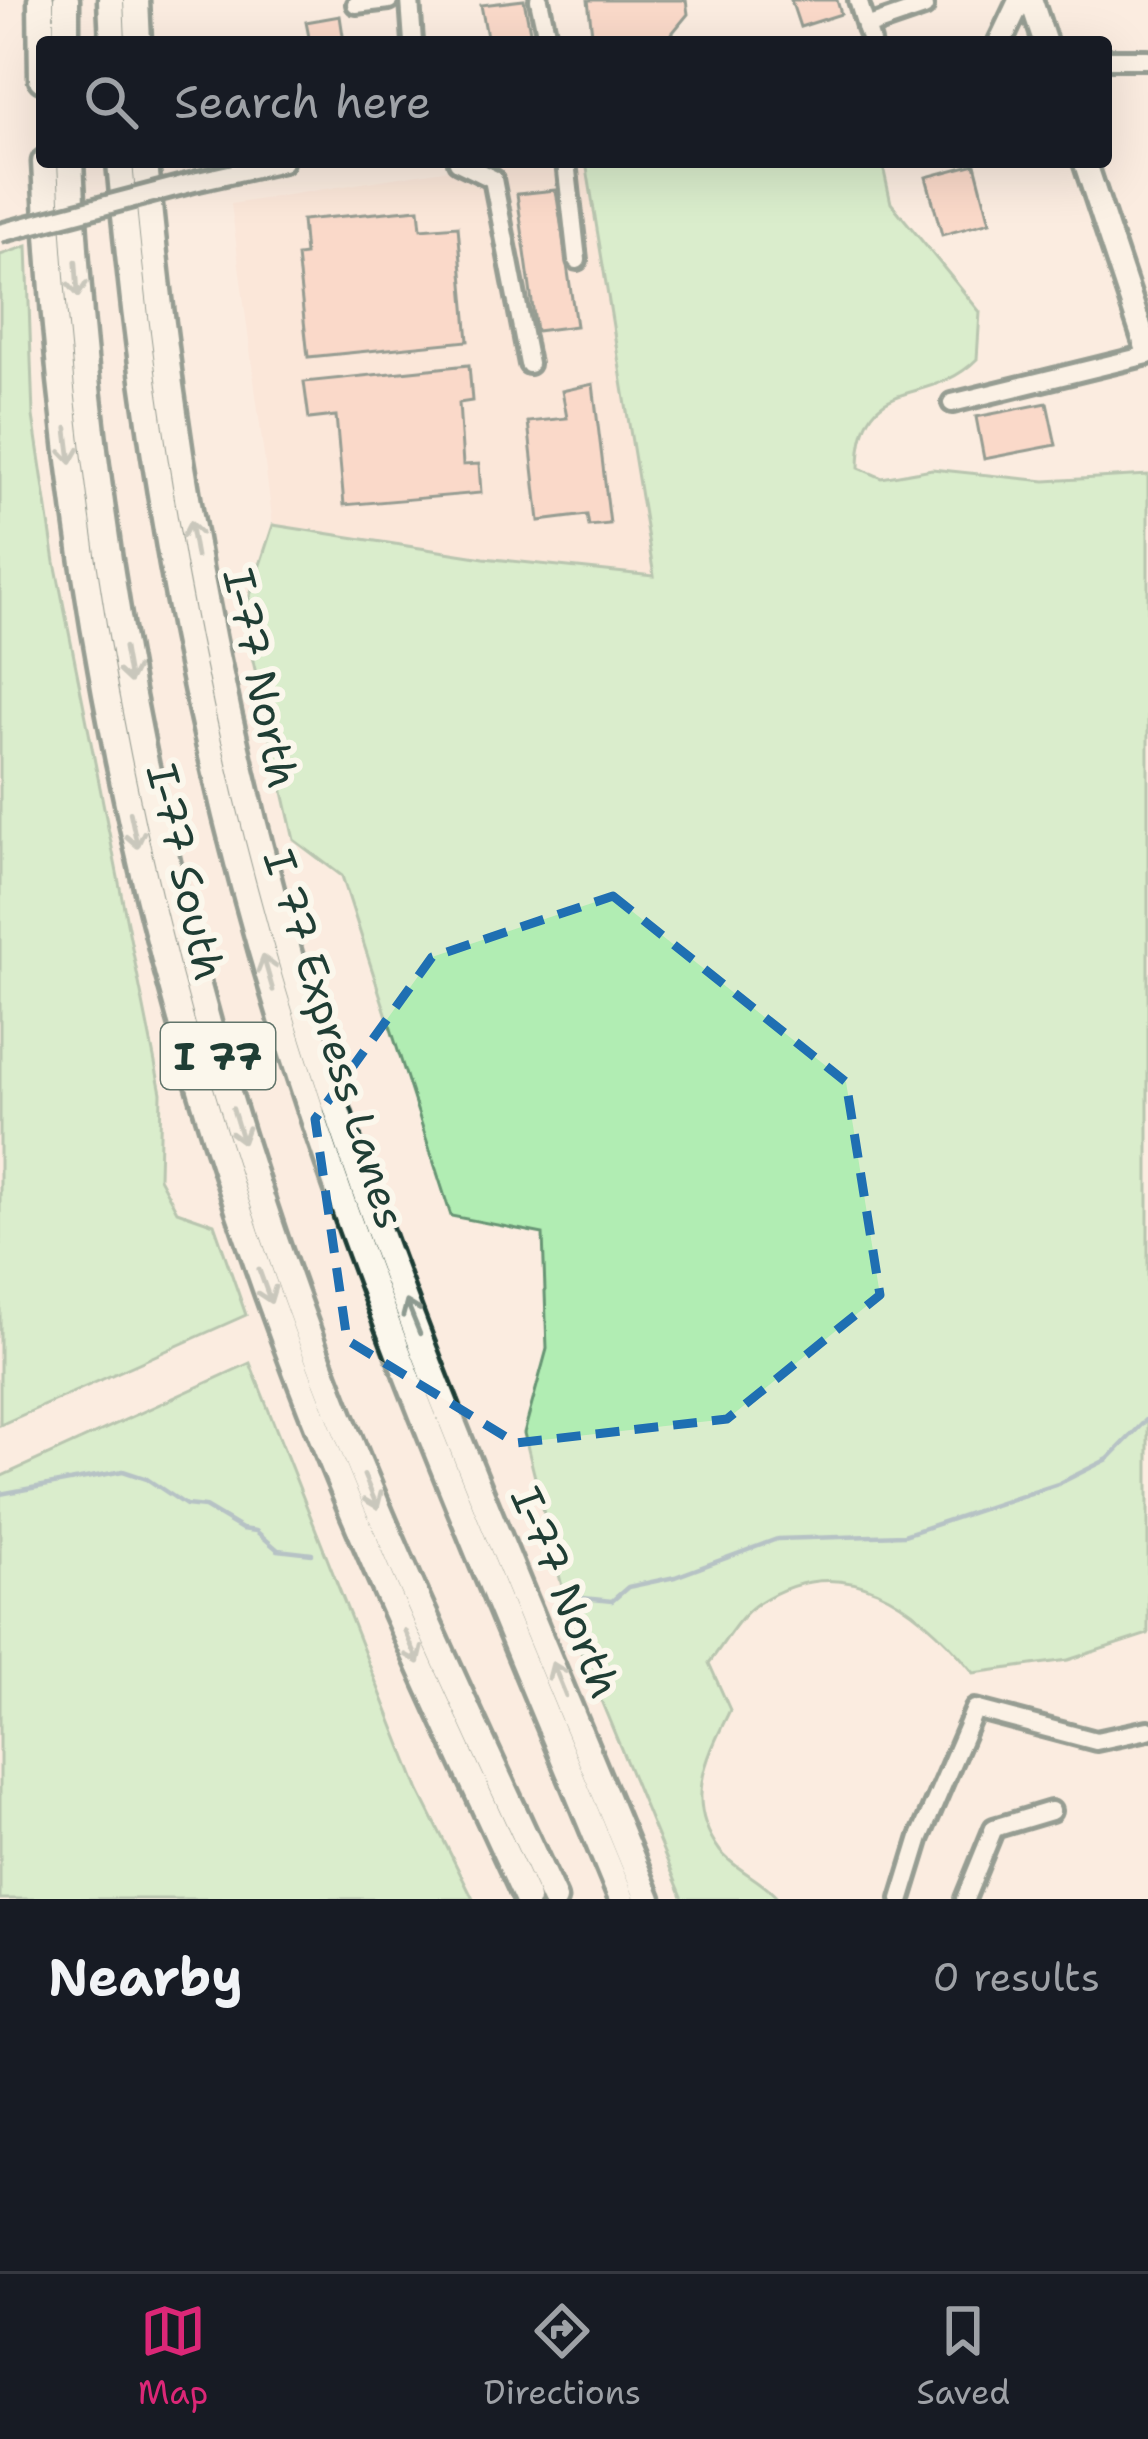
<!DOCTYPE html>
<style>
:root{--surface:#171b24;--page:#20242c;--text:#f1f3f6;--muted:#9ea1a6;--line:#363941;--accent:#db2777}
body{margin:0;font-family:"Shantell Sans",sans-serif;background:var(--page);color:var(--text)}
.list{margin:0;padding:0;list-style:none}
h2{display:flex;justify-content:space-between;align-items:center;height:156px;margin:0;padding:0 48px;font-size:51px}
h2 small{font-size:39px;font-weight:400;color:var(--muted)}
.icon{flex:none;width:66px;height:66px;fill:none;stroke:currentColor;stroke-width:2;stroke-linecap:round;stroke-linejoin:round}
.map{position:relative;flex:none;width:1148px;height:1899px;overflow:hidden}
.search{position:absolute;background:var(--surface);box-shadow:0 12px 48px #0002;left:36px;right:36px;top:36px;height:132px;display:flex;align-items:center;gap:30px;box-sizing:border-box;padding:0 42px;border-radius:12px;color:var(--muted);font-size:45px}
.sheet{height:372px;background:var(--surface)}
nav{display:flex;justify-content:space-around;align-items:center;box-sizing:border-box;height:168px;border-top:3px solid var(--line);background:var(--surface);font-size:33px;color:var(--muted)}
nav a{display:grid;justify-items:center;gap:6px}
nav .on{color:var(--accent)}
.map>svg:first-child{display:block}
.built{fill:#fadfd1}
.green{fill:#b1edb3;stroke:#689574;stroke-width:3}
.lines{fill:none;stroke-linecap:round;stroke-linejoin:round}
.stream{stroke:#648fa4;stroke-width:4.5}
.building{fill:#f9c1ae;stroke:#1f3d34;stroke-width:3}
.minor-casing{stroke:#1f3d34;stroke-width:26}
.major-casing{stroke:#1f3d34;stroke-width:30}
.highway-casing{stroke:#1f3d34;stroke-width:33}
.minor{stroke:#fbf7ec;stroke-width:16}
.major{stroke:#fbf7ec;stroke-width:21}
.highway{stroke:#fbf7ec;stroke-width:24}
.minor-bridge-casing{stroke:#1f3d34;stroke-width:26;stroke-linecap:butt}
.minor-bridge{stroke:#fbf7ec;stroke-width:16}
.oneway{stroke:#8d9a90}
.marked{fill:none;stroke:#1f6fb2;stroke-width:9;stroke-dasharray:24 15;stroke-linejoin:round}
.labels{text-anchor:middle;stroke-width:12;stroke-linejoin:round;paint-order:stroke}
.shield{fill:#fbf7ec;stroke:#61756b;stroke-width:3}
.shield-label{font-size:39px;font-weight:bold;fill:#1f3d34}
.street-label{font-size:42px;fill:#1f3d34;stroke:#fbf7ec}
</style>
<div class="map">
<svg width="1148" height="1899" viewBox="0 0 1148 1899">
<rect width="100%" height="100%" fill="#fbece0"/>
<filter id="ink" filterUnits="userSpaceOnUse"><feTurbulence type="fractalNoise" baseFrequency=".00833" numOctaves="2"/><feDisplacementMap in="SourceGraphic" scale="24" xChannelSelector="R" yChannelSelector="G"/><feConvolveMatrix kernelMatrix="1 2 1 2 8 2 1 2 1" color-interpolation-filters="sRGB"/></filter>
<g filter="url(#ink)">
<path class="built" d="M493,162h93l68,415 -170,-19 -211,-33 -42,-321z"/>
<g class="green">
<path d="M586,162h296l9,41 89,109 -3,47c-50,51 -117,10 -118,109l23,10 50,-9 113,12 103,-6v1159l-80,26 -94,13c-56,-68 -130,-127 -217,-69 -18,12 -34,41 -48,59l21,47c-23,47 -47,91 -10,141 15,19 43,29 58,48h-95l-109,-264 -50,-202 23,-84 -4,-115 -92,-18 -109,-340 -48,-36 -51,-223 30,-92 211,33 170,18z"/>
<path d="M27,246l6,170 22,146 106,531 -2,85 18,33 37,13 32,91 -246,110v-1170z"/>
<path d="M250,1363l169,428 54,108h-473v-422z"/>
</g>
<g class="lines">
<g class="stream">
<path d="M0,1494l123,-23 24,8 39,26 19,2 37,22 14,2 22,19 34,4"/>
<path d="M583,1598l29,3 16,-14 47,-10 102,-38 127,-4 154,-51 50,-25 40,-41"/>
</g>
</g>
<g class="building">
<path d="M524,0l8,42h-44l-7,-37z"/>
<path d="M588,0h98l2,14 -19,23 -76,5z"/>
<path d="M791,0h46l4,14 -41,13z"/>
<path d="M340,16l4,26h-34l-4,-20z"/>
<path d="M975,164l15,58 -48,13 -16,-58z"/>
<path d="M556,190l20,136 -40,5 -19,-137z"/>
<path d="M419,209l2,20 37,-3 10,115 -160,16 -11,-101 8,-1 -3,-35z"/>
<path d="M469,365l3,36 -13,2 4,62 16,-1 2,29 -137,12 -8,-89 -27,3 -5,-37z"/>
<path d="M593,384l17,140 -21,2 -2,-11 -48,6 -11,-99 39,-4 -5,-27z"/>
<path d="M1047,403l9,42 -72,14 -8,-42z"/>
</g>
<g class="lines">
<g class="minor-casing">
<g id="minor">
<path d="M410,0l3,42"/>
<path d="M539,0l9,42"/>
<path d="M858,0l13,42"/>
<path d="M356,4l33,-4"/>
<path d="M866,27l58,-20 -3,-7"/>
<path d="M1106,59h42"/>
<path d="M458,162l35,17 36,185"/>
<path d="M566,162l11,98"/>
<path d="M198,181l85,-19"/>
<path d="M952,403l196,-48"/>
<path d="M901,1899l19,-62 55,-128 121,32 52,-11"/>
<path d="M965,1899l29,-71 57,-17"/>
</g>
</g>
<g class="major-casing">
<g id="major">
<path d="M1031,0l14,42"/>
<path d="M1000,42l20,-42"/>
<path d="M1085,162l63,190"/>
</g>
</g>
<g class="highway-casing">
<g id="highway">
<path d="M41,0l1,79"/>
<path d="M66,0v42"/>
<path d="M111,0l2,42"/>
<path d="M136,0l2,42"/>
<path d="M45,162c18,401 99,800 239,1176 70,191 158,376 243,561"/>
<path d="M70,162c18,398 99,794 237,1168 71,194 161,381 247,569"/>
<path d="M120,162c26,301 80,597 171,886 91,290 216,570 331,851"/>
<path d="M145,162c26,298 80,591 169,877 91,293 219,576 334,860"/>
</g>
</g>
<use href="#minor" class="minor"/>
<use href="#major" class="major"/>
<use href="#highway" class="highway"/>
<g class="minor-bridge-casing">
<path id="minor-bridge" d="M0,233l198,-52"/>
</g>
<use href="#minor-bridge" class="minor-bridge"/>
</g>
<defs><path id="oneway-shaft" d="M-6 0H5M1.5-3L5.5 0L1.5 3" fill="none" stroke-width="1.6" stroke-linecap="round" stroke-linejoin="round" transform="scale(3)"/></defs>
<g class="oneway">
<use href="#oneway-shaft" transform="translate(77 279) rotate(86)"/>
<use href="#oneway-shaft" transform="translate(69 446) rotate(83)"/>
<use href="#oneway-shaft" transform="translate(193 539) rotate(-100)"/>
<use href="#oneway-shaft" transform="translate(127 665) rotate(80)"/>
<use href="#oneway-shaft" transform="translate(134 830) rotate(78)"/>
<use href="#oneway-shaft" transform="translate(268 973) rotate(-106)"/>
<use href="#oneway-shaft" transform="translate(238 1126) rotate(73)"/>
<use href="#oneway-shaft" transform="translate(265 1286) rotate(70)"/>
<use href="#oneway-shaft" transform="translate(413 1317) rotate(-112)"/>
<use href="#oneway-shaft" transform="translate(371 1492) rotate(67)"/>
<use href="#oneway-shaft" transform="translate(412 1647) rotate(66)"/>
<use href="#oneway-shaft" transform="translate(559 1679) rotate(-112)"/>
</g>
</g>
<path d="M0 0H1148V1899H0ZM613,896l233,186 34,213 -153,124 -211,24 -169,-103 -32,-221 117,-162z" fill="#fbece0" fill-opacity=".55" fill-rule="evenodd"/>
<path class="marked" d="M613,896l233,186 34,213 -153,124 -211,24 -169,-103 -32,-221 117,-162z"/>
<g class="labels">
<rect class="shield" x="161" y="1023" width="114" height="66" rx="9"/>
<g class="shield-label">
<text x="218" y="1070">I 77</text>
</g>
<g class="street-label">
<text transform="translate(261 678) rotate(78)" y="15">I-77 North</text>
<text transform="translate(186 872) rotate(77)" y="15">I-77 South</text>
<text transform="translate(335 1039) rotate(73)" y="15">I 77 Express Lanes</text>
<text transform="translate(566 1592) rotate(68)" y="15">I-77 North</text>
</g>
</g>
</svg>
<div class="search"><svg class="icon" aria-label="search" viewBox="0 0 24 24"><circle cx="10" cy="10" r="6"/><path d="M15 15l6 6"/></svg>Search here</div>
</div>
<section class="sheet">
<h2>Nearby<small>0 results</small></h2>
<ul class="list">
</ul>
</section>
<nav>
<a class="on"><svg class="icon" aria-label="map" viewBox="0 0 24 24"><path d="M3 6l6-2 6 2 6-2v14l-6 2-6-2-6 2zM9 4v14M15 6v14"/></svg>Map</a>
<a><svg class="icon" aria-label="directions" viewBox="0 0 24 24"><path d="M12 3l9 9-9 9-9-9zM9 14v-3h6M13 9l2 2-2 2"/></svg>Directions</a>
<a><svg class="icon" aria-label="saved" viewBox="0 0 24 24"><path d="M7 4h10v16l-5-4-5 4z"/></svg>Saved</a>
</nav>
